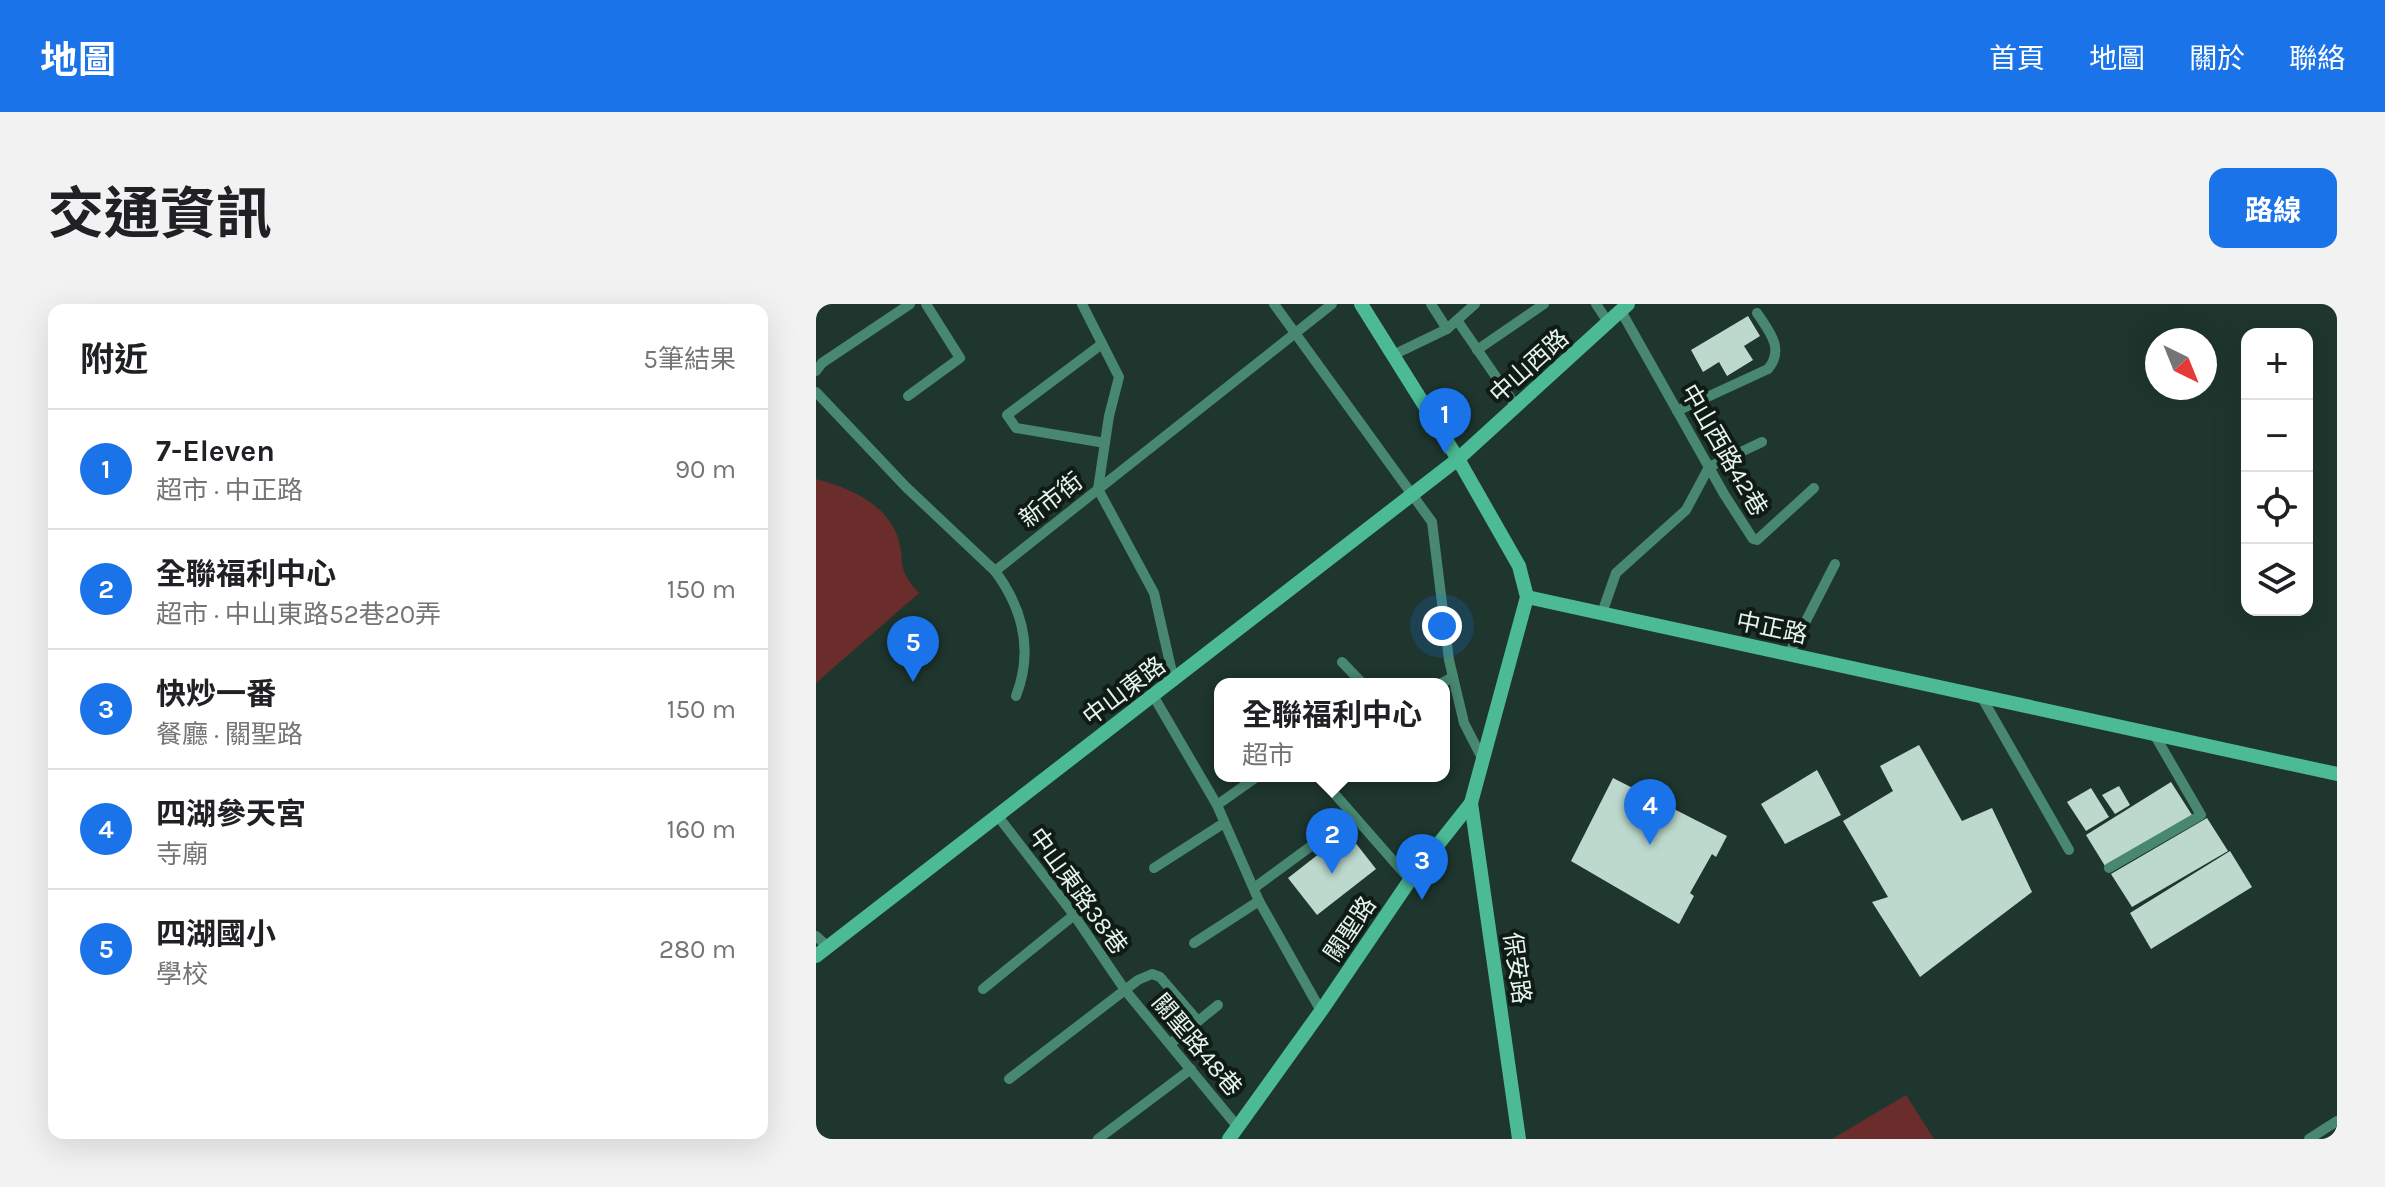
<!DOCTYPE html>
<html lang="zh-TW">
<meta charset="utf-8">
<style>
:root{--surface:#fff;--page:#f2f2f2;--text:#202124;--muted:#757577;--line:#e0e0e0;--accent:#1a73e8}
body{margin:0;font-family:Karla,"Noto Sans TC",sans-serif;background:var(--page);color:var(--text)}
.controls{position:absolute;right:24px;top:24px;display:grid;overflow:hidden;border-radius:16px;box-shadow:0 8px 32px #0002}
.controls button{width:72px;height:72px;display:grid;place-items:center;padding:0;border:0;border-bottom:2px solid var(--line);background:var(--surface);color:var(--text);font:40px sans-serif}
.compass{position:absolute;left:1329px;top:24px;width:72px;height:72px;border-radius:50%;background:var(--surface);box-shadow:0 8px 32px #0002;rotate:137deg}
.you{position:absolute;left:626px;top:322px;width:28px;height:28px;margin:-20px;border:6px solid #fff;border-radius:50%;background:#1a73e8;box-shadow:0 0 0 12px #1a73e833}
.badge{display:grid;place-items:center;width:52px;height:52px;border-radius:50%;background:var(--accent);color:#fff;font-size:26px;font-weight:700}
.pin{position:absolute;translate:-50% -66px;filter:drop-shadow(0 2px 4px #0008)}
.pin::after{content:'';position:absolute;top:42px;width:28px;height:24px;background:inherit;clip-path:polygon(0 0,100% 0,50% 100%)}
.popup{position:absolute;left:398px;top:374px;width:236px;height:104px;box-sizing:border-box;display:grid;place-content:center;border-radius:16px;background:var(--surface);filter:drop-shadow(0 2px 6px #0005);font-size:26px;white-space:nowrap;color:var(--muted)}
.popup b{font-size:30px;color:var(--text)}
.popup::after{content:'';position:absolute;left:50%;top:100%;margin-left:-16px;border:16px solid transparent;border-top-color:var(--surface)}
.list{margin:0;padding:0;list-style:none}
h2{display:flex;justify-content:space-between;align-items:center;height:104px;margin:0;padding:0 32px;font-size:34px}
h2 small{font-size:26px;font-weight:400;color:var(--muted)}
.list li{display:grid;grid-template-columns:52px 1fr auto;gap:24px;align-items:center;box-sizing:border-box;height:120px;padding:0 32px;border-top:2px solid var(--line)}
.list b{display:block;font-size:30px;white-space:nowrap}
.list p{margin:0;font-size:26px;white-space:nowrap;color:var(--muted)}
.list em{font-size:26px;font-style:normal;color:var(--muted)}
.icon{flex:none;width:44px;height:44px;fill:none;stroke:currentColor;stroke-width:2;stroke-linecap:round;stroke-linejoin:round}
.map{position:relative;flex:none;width:1521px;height:835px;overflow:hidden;border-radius:16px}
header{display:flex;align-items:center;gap:48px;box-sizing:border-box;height:112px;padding:0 40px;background:var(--accent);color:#fff}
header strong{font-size:38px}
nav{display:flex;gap:44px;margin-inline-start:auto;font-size:28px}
.intro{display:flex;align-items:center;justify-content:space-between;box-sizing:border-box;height:192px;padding:0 48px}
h1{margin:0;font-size:56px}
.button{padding:20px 36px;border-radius:16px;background:var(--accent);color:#fff;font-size:28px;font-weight:700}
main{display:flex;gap:48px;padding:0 48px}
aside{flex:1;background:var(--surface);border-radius:16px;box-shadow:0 8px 32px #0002}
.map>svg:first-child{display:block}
.green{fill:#6a2d2c}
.building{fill:#bdd9cd}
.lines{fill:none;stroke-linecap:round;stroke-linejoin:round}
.street{stroke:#488871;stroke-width:10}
.secondary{stroke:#4bba95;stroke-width:14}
.labels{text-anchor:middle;stroke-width:8;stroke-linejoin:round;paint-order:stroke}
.street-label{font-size:24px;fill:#e6f4ee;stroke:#101b16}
</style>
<header>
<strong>地圖</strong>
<nav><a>首頁</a><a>地圖</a><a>關於</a><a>聯絡</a></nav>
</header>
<div class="intro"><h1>交通資訊</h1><a class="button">路線</a></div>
<main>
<aside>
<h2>附近<small>5筆結果</small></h2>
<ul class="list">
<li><span class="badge">1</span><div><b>7-Eleven</b><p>超市 · 中正路</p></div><em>90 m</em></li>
<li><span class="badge">2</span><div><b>全聯福利中心</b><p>超市 · 中山東路52巷20弄</p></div><em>150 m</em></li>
<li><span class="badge">3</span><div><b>快炒一番</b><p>餐廳 · 關聖路</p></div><em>150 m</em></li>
<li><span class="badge">4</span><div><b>四湖參天宮</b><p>寺廟</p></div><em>160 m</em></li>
<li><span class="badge">5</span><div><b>四湖國小</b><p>學校</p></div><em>280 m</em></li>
</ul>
</aside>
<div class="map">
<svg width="1521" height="835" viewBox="0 0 1521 835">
<rect width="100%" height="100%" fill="#1e362d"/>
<g class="green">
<path d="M0,175c31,8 68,23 81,56 10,28 -3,31 22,58l-103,90z"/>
<path d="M1090,791l28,44h-102z"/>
</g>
<g class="building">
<path d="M932,12l12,20 -16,10 9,14 -26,16 -8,-14 -16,10 -12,-22z"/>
<path d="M1103,441l43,76 30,-13 40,84 -112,85 -48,-75 16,-5 -45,-76 50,-30 -13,-25z"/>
<path d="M1001,466l24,45 -56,29 -24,-40z"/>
<path d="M797,474l114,58 -11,21 -4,-3 -22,39 4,3 -15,28 -108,-63z"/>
<path d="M1355,478l21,33 -87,51 -19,-31z"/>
<path d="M1303,482l11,19 -15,9 -13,-19z"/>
<path d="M1275,484l18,29 -23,14 -19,-29z"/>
<path d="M1391,514l21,33 -96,56 -21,-33z"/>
<path d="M531,528l29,37 -59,46 -29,-37z"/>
<path d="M1414,547l22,36 -101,62 -21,-36z"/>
</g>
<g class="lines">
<g class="street">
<path d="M266,0l37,73 -10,39 -11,73 56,104 20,88"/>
<path d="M458,0l158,218 17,138 15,63 19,37"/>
<path d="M615,0l16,25 28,-25"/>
<path d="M780,0l12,18"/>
<path d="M805,7l103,183 29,45 4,1 57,-52"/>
<path d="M641,16l59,86"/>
<path d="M286,40l-95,71 9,13 89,15"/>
<path d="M661,46l67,-46"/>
<path d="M577,51l54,-26"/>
<path d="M0,67l6,-8 88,-59"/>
<path d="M0,88l90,95 89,84 337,-267"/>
<path d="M92,92l52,-38 -34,-54"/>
<path d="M861,107l91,-42c17,-20 1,-38 -11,-56"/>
<path d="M179,267c28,38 39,79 21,125"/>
<path d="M786,309l14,-40 70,-63 23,-43 53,-25"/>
<path d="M973,350l46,-90"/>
<path d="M526,358l21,22"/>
<path d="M624,380l13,-7"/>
<path d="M1165,392l88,154"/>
<path d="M338,393l63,108 42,96 62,110"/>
<path d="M503,472l91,104"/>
<path d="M401,501l41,-29"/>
<path d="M181,511l77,100 51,75 112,136"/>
<path d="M338,564l70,-45"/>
<path d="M1293,564l92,-53 -47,-81"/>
<path d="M438,584l98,-72"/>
<path d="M0,632l12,11"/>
<path d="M378,639l65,-42"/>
<path d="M167,685l91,-74"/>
<path d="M354,740l48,-39"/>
<path d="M193,775l129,-99 14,-6 8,3 38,44"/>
<path d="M282,835l93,-70"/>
<path d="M1493,835l28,-18"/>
</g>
<g class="secondary">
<path d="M711,293l810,177"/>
<path d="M655,499l48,336"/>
<path d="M0,652l642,-497 170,-155"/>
<path d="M413,835l92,-128 89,-131 61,-77 56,-206 -8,-31 -61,-107 -97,-155"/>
</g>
</g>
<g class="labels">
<g class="street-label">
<text transform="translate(713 62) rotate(-42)" y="8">中山西路</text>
<text transform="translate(908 146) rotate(60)" y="8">中山西路42巷</text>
<text transform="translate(235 196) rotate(-38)" y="8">新市街</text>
<text transform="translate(956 324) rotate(12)" y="8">中正路</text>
<text transform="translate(308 387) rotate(-37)" y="8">中山東路</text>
<text transform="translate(262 587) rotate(54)" y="8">中山東路38巷</text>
<text transform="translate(534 625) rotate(-56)" y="8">關聖路</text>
<text transform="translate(701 664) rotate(82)" y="8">保安路</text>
<text transform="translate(381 741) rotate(50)" y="8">關聖路48巷</text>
</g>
</g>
</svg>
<div class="controls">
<button>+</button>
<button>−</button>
<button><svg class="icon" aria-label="locate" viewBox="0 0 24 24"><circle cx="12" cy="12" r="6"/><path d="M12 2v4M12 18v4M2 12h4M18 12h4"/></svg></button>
<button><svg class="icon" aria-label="layers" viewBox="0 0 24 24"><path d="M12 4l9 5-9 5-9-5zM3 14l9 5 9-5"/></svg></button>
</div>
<svg class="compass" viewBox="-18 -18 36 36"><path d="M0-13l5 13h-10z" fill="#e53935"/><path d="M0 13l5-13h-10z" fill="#757577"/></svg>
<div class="you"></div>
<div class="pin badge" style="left:629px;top:150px">1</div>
<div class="pin badge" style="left:516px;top:570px">2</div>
<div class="popup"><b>全聯福利中心</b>超市</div>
<div class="pin badge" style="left:606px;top:596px">3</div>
<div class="pin badge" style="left:834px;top:541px">4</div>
<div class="pin badge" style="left:97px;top:378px">5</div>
</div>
</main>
